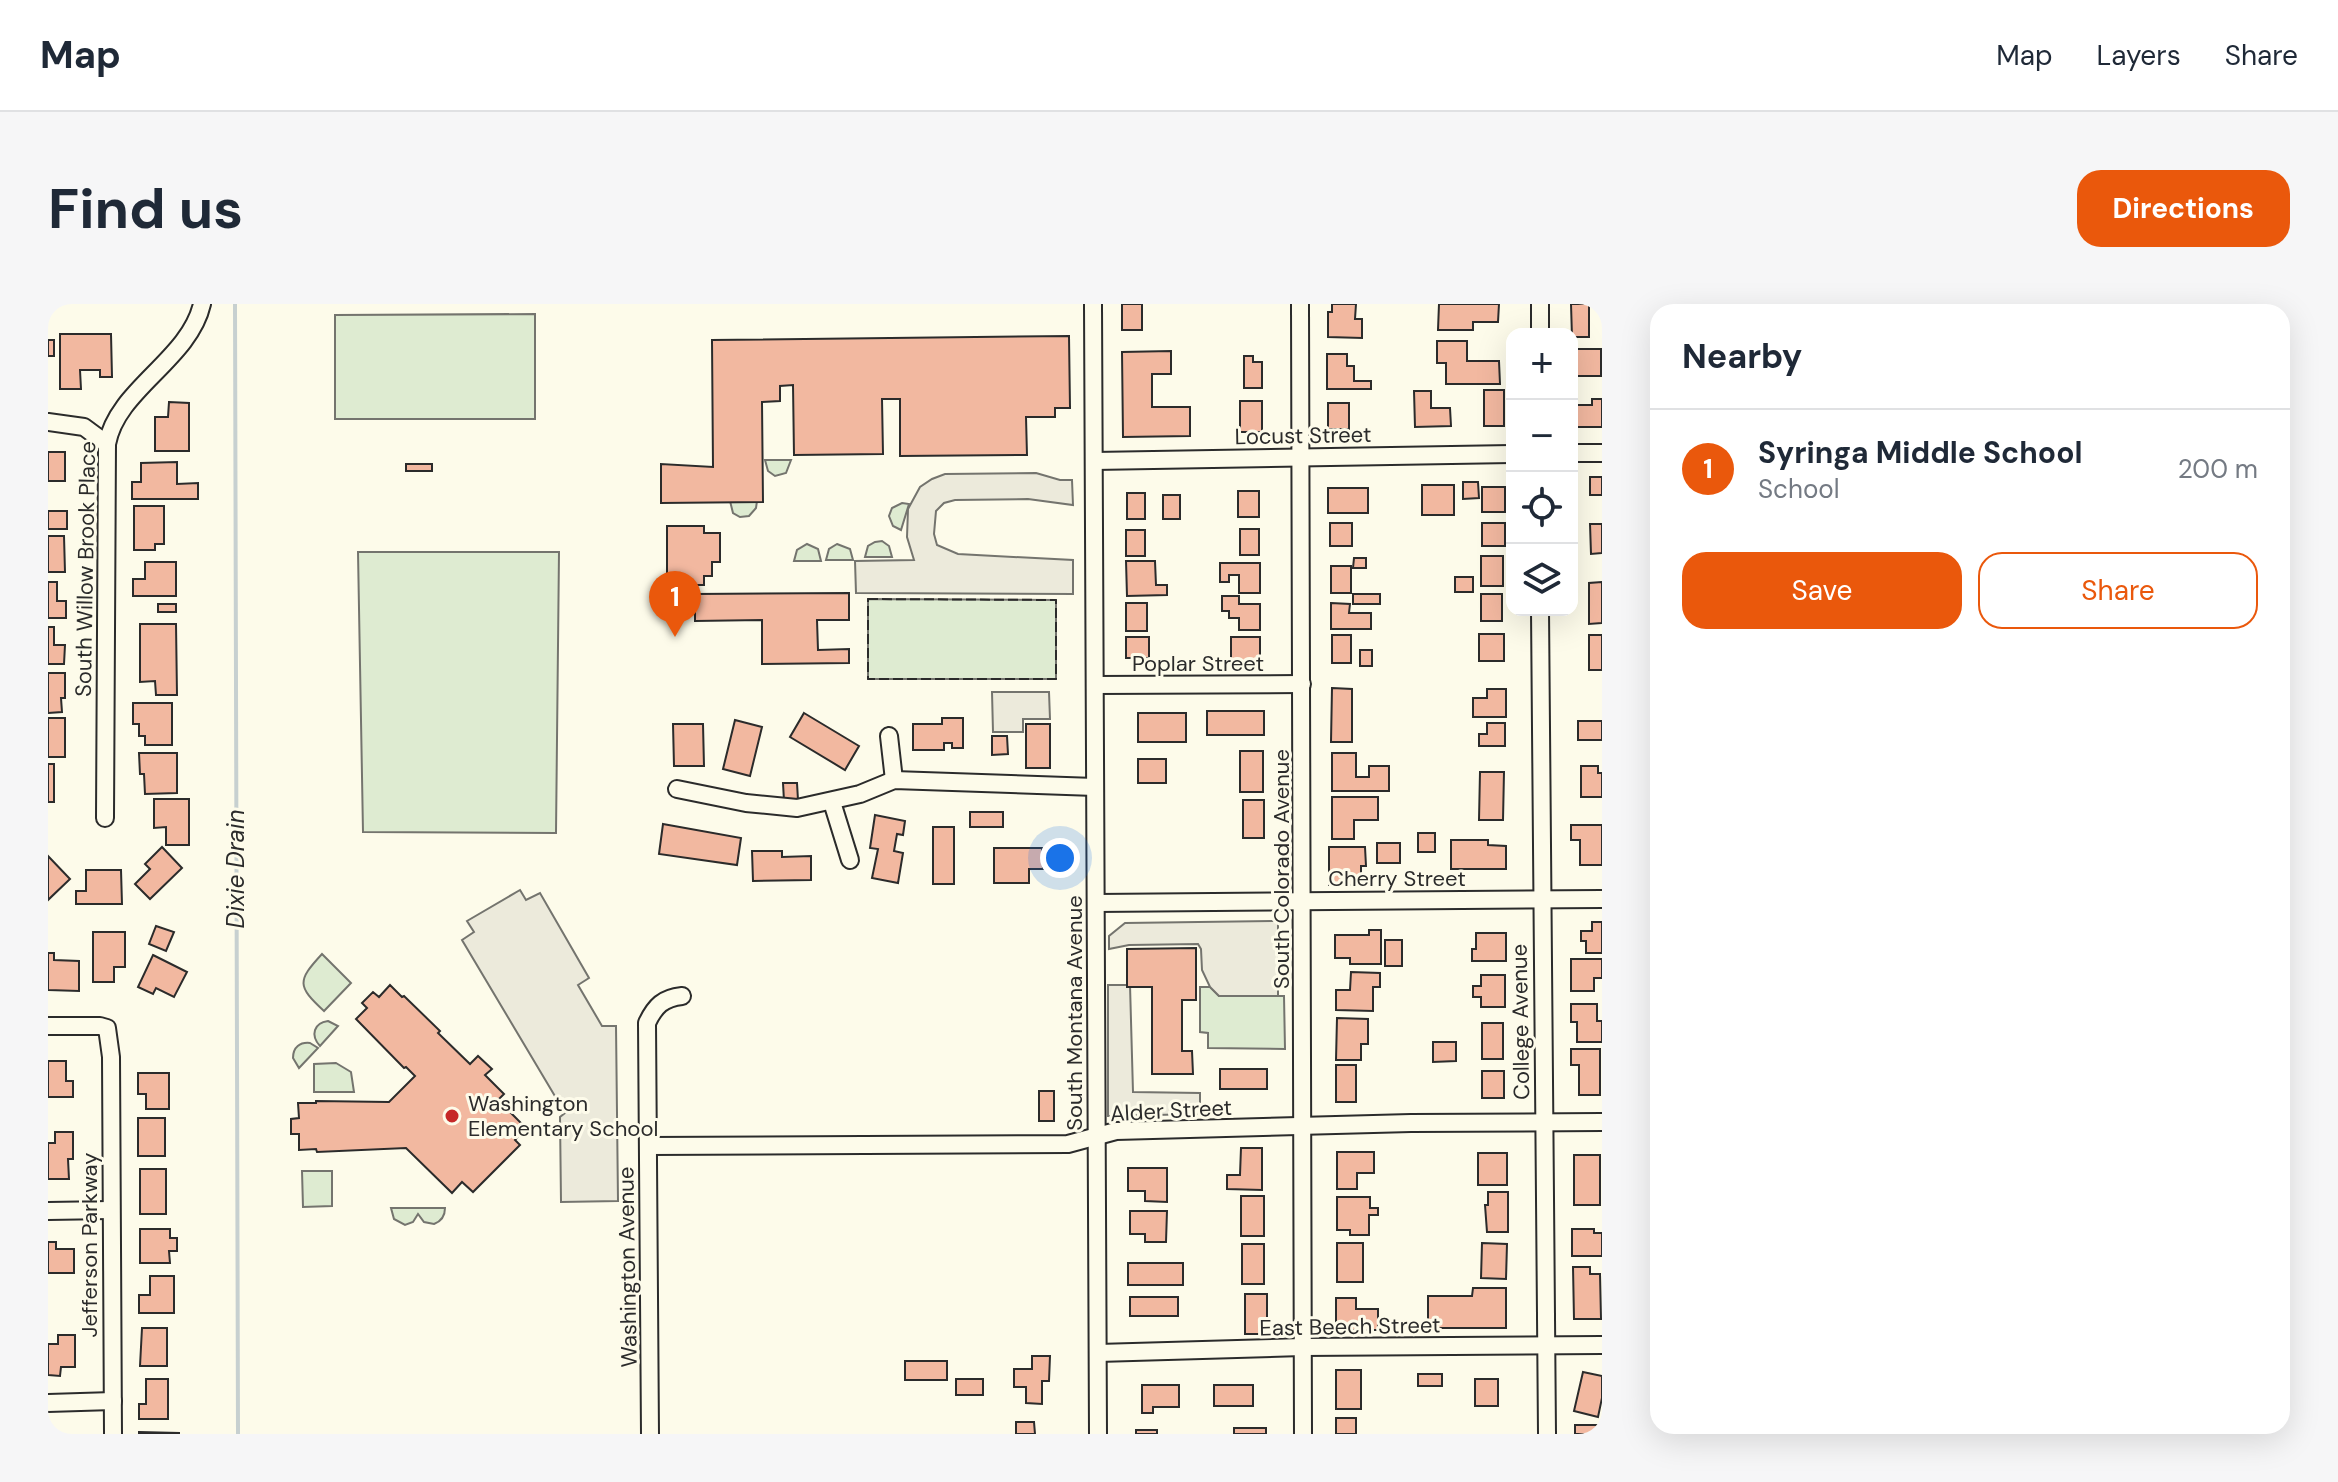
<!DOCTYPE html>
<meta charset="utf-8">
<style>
:root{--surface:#fff;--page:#f6f6f7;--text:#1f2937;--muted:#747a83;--line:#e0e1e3;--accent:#ea580c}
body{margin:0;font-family:"DM Sans",sans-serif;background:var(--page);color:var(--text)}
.controls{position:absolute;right:24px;top:24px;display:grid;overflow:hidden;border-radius:16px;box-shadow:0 8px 32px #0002}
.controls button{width:72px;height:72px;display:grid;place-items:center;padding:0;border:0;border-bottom:2px solid var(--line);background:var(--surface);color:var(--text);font:40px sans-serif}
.you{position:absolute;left:1012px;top:554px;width:28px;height:28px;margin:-20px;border:6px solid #fff;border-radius:50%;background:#1a73e8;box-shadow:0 0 0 12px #1a73e833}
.badge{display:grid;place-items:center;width:52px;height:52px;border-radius:50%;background:var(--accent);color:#fff;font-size:26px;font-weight:700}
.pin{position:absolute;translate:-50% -66px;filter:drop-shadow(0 2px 4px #0008)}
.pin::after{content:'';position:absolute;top:42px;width:28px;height:24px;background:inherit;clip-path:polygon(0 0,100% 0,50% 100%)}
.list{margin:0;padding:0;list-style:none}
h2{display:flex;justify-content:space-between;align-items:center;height:104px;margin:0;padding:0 32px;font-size:34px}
h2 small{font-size:26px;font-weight:400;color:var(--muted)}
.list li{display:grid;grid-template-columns:52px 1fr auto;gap:24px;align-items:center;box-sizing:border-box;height:120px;padding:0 32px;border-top:2px solid var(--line)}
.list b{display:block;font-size:30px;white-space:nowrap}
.list p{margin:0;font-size:26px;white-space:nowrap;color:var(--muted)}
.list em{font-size:26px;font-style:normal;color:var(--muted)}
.actions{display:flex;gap:16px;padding:24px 32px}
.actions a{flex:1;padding:18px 0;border:2px solid var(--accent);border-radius:24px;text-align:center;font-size:28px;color:var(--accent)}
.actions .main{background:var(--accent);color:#fff}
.icon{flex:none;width:44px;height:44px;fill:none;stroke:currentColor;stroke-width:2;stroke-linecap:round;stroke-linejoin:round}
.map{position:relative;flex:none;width:1554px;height:1130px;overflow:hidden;border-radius:24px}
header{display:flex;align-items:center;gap:48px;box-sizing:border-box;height:112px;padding:0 40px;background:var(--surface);border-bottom:2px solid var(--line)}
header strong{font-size:38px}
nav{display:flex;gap:44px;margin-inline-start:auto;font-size:28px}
.intro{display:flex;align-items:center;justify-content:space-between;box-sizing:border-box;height:192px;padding:0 48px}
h1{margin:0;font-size:56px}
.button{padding:20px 36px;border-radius:24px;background:var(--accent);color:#fff;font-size:28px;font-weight:700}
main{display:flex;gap:48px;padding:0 48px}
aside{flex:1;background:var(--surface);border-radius:24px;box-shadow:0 8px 32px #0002}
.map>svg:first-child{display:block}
.green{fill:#deebd1;stroke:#74746e;stroke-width:2}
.parking{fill:#eceadb;stroke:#74746e;stroke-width:2}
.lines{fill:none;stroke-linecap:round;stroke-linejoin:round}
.stream{stroke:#c7d0d0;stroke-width:4}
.building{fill:#f2b8a0;stroke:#2b2b2b;stroke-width:2}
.minor-casing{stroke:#2b2b2b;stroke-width:20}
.minor{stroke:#fdfbea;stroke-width:16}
.fence{stroke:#2b2b2b;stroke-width:2;stroke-dasharray:10 4;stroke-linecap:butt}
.poi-dot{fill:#c62828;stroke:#fdfbea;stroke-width:3}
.labels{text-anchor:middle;stroke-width:6;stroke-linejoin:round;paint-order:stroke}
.street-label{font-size:22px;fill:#2b2b2b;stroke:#fdfbea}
.poi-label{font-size:22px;fill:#2b2b2b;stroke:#fdfbea;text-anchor:start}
.water-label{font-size:24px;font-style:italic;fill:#2b2b2b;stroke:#fdfbea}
</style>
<header>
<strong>Map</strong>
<nav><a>Map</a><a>Layers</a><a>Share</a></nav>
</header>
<div class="intro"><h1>Find us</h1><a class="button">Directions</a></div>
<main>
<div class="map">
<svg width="1554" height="1130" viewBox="0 0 1554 1130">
<rect width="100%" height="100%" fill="#fdfbea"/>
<g class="green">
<path d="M487,10v105h-200v-104z"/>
<path d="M717,156h26l-5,13 -11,3 -7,-5z"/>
<path d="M682,197h27l-1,7 -7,8 -9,1 -7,-4z"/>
<path d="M854,199l7,1 -8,26 -8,-4 -4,-10 3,-8z"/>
<path d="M827,238l7,-1 7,5 3,11h-27l3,-11z"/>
<path d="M759,240l11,5 3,12h-27l3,-11z"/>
<path d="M789,240l13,5 3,11h-27l3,-11z"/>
<path d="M310,248h201l-3,281 -193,-1z"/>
<path d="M820,295l188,1v79h-188z"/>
<path d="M274,650l29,29 -27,28c-27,-25 -27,-30 -2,-57z"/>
<path d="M1152,683h10l9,9h65l1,53 -77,-1v-15l-8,-1z"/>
<path d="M280,717l10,5 -18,20c-10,-11 -6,-23 8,-25z"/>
<path d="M262,739l8,5 -19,20 -6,-10c0,-11 7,-16 17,-15z"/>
<path d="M288,759l15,9 3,20h-40v-28z"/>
<path d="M254,867h30v35l-29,1z"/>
<path d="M343,904h54c0,8 -3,13 -11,16l-10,-2 -6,-8 -5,8 -8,3 -11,-6z"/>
</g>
<g class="parking">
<path d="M988,169l24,7h12l1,25 -45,-6 -73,1 -11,3 -8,8 -2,23 3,11 21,9 115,6v34l-217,-1 -1,-32 59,-1 -7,-23 1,-28 12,-22 12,-8 13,-5z"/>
<path d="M944,388h57l1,27h-27v13h-30z"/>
<path d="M472,586l6,10 14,-7 49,85 -11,7 24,41h14l2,175 -57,1 -1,-85 5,-4 -103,-173 12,-8 -7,-11z"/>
<path d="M1230,617v75h-59l-9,-9 -8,-17 -1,-21 -3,-5 -69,1 -20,4v-13l16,-13z"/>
<path d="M1060,681h22l3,107 67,1v21l-92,2z"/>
</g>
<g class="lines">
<path class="stream" d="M187,0l3,1130"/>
</g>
<g class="building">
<rect x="1074" y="0" width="20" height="26"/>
<path d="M1284,0h24l-1,15h7v19l-34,-1v-25h4z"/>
<path d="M1391,0h60l-1,18h-25v8h-35z"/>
<path d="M1523,0h18v33h-17z"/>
<path d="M12,30h51l1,43h-12v-7h-20l1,19h-21z"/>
<path d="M1021,32l1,72h-15v9h-29l1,38 -127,1v-57h-18l1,55 -89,1 -1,-70 -13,1v15l-18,1 1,100 -102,1v-39l52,3 -1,-127z"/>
<rect x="0" y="36" width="6" height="16"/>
<path d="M1389,37h30v20h32l1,23h-54v-21h-9z"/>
<rect x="1524" y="45" width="29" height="27"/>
<path d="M1123,47v23h-19v33h38v29l-67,1 -1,-85z"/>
<path d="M1279,50h20v12h7v15h17v8h-44z"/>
<path d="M1196,52h9v6h9v26h-18z"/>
<rect x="1436" y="86" width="20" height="36"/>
<path d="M1366,87h17v17h19l1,18 -36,1z"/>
<path d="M1544,95h10v28h-30v-22h20z"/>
<rect x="1192" y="97" width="22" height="31"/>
<path d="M121,98l20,1v48h-34v-34h13z"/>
<rect x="1280" y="99" width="21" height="26"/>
<rect x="0" y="148" width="17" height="29"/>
<path d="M129,158v22l21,-1v16h-66v-17h9v-19z"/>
<rect x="358" y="160" width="26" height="7"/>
<rect x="1542" y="173" width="12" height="18"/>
<path d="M1415,178h15l1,16 -16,1z"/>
<rect x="1374" y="181" width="32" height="30"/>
<rect x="1434" y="183" width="23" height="25"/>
<rect x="1280" y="184" width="40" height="25"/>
<rect x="1190" y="187" width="21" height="26"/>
<rect x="1079" y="189" width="18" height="26"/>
<rect x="1115" y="191" width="17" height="24"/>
<path d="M86,202h30v38h-9v6h-21z"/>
<rect x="0" y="207" width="19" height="18"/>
<rect x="1282" y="219" width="22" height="23"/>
<rect x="1434" y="219" width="23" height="23"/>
<path d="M1542,220h12v29l-11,1z"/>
<path d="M619,222h37v7h16v29h-8v14h-8v9h-37z"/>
<rect x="1192" y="225" width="19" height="26"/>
<rect x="1078" y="226" width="19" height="26"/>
<path d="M0,232h16l1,36h-17z"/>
<rect x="1433" y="252" width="22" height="30"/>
<path d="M1306,254h12v10h-13z"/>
<path d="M1078,257h29l1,24h11v10l-40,1z"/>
<path d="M97,258h31v34h-43v-17h12z"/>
<path d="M1172,259h40v30h-21v-18h-10v7h-9z"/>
<rect x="1283" y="262" width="20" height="27"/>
<rect x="1407" y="273" width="18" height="15"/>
<path d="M0,278h9v19h9v17h-18z"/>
<path d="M1554,278v41l-13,1v-41z"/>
<path d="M801,289v27h-32l1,30 31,-1v14l-87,1v-44l-67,1v-27z"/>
<rect x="1305" y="290" width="27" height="10"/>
<rect x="1433" y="290" width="21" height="27"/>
<path d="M1174,292h17v8h21v26h-21v-12h-10v-7h-7z"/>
<rect x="1078" y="299" width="21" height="28"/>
<path d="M1283,299l19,1 -1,9h22v16h-40z"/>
<rect x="110" y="300" width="18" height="8"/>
<path d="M92,320h36l1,71h-21l-1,-14 -15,1z"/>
<path d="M0,323h6v18h11l-1,19h-16z"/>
<rect x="1431" y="330" width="25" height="27"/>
<rect x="1284" y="331" width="19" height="28"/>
<rect x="1541" y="331" width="13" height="35"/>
<rect x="1078" y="333" width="23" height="21"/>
<rect x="1183" y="333" width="29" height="27"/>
<rect x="1312" y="346" width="12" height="16"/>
<path d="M0,369h17v25h-4l1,14 -14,1z"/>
<path d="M1284,384l20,1v53h-21z"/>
<path d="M1439,385h19v28h-33v-19h14z"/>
<path d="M85,399h39v42h-27v-9h-6v-12h-6z"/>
<rect x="1159" y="407" width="57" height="24"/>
<path d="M756,409l55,33 -14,24 -55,-33z"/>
<rect x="1090" y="409" width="48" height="29"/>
<rect x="0" y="414" width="17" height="39"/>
<path d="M894,414h21v30h-11v-5h-8v7h-31v-26h29z"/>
<path d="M687,416l27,7 -12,49 -27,-7z"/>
<rect x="1530" y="417" width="24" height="19"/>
<path d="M1439,419h18v23h-26v-12h8z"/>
<path d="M625,420h30l1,42h-30z"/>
<rect x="978" y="420" width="24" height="44"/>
<path d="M944,432h15l1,18 -16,1z"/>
<rect x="1192" y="447" width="23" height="41"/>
<path d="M91,449h38v40l-32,1 -1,-20h-4z"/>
<path d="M1284,449h24v24h13v-11h20v25h-57z"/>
<rect x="1090" y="455" width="28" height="24"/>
<rect x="0" y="460" width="6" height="38"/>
<path d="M1533,462h17v7h4v24h-21z"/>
<path d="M1432,468h24l-1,48h-24z"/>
<path d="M735,479h14l1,17 -14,1z"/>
<path d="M1284,493h46v23h-24v19h-22z"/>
<path d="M106,495h35v46h-23v-18l-12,1z"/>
<rect x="1195" y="496" width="21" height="38"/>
<rect x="922" y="508" width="33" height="15"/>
<path d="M827,511l30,6 -2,14 -6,-1 -3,17 9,2 -5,30 -26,-5 6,-29 -8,-1z"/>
<path d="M615,520l78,14 -4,27 -78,-11z"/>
<path d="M1523,521h31v40h-22v-25h-9z"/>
<rect x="885" y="523" width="21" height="57"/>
<rect x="1370" y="529" width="17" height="19"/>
<path d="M1403,536h37v5l18,1v23h-55z"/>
<rect x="1329" y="539" width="23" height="20"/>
<path d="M114,543l20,21 -32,31 -15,-15 15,-15 -5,-5z"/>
<path d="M1281,543h36l1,19h-5v19h-32z"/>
<path d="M946,544h48l1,21h-14v14h-35z"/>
<path d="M704,547h30v6l29,-1v24l-58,1z"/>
<path d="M0,552l22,23 -22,21z"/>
<path d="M38,566h35l1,34h-46v-13h10z"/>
<path d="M1544,618h10v31h-16v-12h-5v-10h11z"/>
<path d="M108,622l18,6 -8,19 -17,-7z"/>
<path d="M1321,626h12v34h-31v-6h-15v-23h34z"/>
<path d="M45,628h32v35h-11v15h-21z"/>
<path d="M1428,629h30v28h-34v-12h4z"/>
<rect x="1337" y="636" width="17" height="26"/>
<path d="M1148,644v52h-14v51h10l1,23h-41v-87h-25v-38z"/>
<path d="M0,649h6v7l25,1v30l-31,-1z"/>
<path d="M105,651l34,17 -13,25 -18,-9 -3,6 -15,-7z"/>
<path d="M1523,655h31v19h-8v13h-23z"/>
<path d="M1303,668l29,1v14h-7v24l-37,-1v-20h14z"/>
<path d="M1433,671h24v32h-24v-10h-8v-11h8z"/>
<path d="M342,681l12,12 2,-1 36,35 -2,2 32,31 8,-8 14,13 -7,6 19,19 -9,9 4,4 3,-3 20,20 -3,2 4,5 -8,9 5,5 -47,47 -11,-10 -10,11 -46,-45 -89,4 -1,-3 -17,1v-16h-8v-15l8,-1 -1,-15h18v-2l73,1 26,-26 -9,-9 -2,1 -48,-49 11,-11 -5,-5 11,-11 6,5z"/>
<path d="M1523,700h26v17h5v21h-25v-20h-6z"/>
<path d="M1289,714l31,1v25h-7v16h-25z"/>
<rect x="1434" y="719" width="21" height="36"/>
<path d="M1385,738h23v19l-23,1z"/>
<path d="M1523,745h29v46h-21v-30h-8z"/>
<path d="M0,757h18v20h7v16h-25z"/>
<rect x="1288" y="761" width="20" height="37"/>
<rect x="1172" y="765" width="47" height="20"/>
<rect x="1434" y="767" width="22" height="27"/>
<path d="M90,769h31v36h-23v-15h-8z"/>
<rect x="991" y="787" width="15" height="30"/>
<rect x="90" y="814" width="27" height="38"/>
<path d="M7,828h18v27h-5l1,20h-21v-36h7z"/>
<path d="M1193,844h21v42l-35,-1v-14h13z"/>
<path d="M1289,848h37v21h-17v16h-20z"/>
<rect x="1430" y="849" width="29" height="32"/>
<rect x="1526" y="851" width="26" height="50"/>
<path d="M1080,864h39v34l-22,-1v-10h-17z"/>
<rect x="92" y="865" width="26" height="45"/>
<path d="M1440,888h20v40h-21l-2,-27h3z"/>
<rect x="1193" y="892" width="23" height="40"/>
<path d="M1289,893h33v11h8v7h-9v20h-19v-5h-13z"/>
<path d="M1082,907h37l-1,31h-21v-8h-15z"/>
<path d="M92,925h30v9h7v13h-8l1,12h-30z"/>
<path d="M1524,925h22v4h8v23h-30z"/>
<path d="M0,938h8v7h18v24h-26z"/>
<rect x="1289" y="939" width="26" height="39"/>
<path d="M1434,939l25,1 -1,35 -25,-1z"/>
<rect x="1194" y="940" width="22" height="40"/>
<rect x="1080" y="959" width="55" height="22"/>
<path d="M1525,963h17v7h10l1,45h-27z"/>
<path d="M102,972h24v37h-35v-18h11z"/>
<path d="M1425,984h33v40h-78v-32h44z"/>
<rect x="1197" y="990" width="22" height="40"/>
<rect x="1082" y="993" width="48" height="19"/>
<path d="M1288,994h20v11h22v21h-42z"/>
<path d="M94,1024h25v38h-27z"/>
<path d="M10,1031h17v32h-14l-1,9 -12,-1v-31h10z"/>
<path d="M984,1052h18l-1,25h-7v23l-16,-1v-16h-12v-18h18z"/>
<rect x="857" y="1057" width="42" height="19"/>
<rect x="1288" y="1066" width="25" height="39"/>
<path d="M1535,1068l19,4v22l-4,19 -24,-6z"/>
<rect x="1370" y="1070" width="24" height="12"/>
<path d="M98,1075h22v40h-29v-15h7z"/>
<rect x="908" y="1075" width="27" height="16"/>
<rect x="1427" y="1075" width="23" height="27"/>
<path d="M1094,1081h37v22h-26v6h-11z"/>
<rect x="1166" y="1081" width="39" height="21"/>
<rect x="1288" y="1114" width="20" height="16"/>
<path d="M968,1118h18l1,12h-19z"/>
<rect x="1527" y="1121" width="27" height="9"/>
<rect x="1186" y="1124" width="32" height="6"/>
<rect x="1088" y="1126" width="21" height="4"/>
<path d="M91,1128l40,1v1h-40z"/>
</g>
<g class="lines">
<g class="minor-casing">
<g id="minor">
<path d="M1045,0l5,1130"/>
<path d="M1252,0l3,1130"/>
<path d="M1492,0v30"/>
<path d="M0,118l36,5 23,17"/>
<path d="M1524,149h30"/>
<path d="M1046,157l418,-7"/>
<path d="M1492,306l7,824"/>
<path d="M1047,381l207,-1"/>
<path d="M841,432l5,44"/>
<path d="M629,485l69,14 51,5 63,-14 34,-14 201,7"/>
<path d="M784,498l18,58"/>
<path d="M57,514l2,-374c10,-55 82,-84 95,-140"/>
<path d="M1048,599l506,-4"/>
<path d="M0,722h52l7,2 4,29 2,377"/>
<path d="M600,842l420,-2 48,-13 295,-8 191,-1"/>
<path d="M0,907l62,-1"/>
<path d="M1050,1049l204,-6 300,-2"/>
<path d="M0,1099l65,-2"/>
<path d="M602,1130l-3,-411c8,-17 16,-25 35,-27"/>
</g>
</g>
<use href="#minor" class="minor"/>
<path class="fence" d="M820,295l188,1v79h-188z"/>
</g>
<circle class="poi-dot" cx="404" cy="812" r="8"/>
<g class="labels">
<g class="street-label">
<text transform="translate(1255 131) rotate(-1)" y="8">Locust Street</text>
<text transform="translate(37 265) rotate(-89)" y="8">South Willow Brook Place</text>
<text x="1150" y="367">Poplar Street</text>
<text transform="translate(1233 565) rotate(-90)" y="8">South Colorado Avenue</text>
<text x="1349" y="582">Cherry Street</text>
<text transform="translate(1026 709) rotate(-90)" y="8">South Montana Avenue</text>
<text transform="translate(1472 718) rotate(-91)" y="8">College Avenue</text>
<text transform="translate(1123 806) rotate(-3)" y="8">Alder Street</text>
<text transform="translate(41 941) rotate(-90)" y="8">Jefferson Parkway</text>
<text transform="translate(579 963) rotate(-91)" y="8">Washington Avenue</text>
<text transform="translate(1302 1022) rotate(-1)" y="8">East Beech Street</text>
</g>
<g class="poi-label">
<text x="420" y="807">Washington<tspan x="420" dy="25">Elementary School</tspan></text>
</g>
<g class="water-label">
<text transform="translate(188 565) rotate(-90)" y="8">Dixie Drain</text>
</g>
</g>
</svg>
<div class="controls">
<button>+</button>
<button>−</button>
<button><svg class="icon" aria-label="locate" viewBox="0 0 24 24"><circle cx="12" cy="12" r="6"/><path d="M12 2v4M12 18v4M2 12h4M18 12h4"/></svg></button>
<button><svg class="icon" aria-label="layers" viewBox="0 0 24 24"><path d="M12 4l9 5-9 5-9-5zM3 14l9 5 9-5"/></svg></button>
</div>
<div class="you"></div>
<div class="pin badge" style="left:627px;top:333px">1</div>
</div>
<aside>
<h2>Nearby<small></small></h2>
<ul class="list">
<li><span class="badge">1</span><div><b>Syringa Middle School</b><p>School</p></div><em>200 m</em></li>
</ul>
<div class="actions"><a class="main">Save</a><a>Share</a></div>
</aside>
</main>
